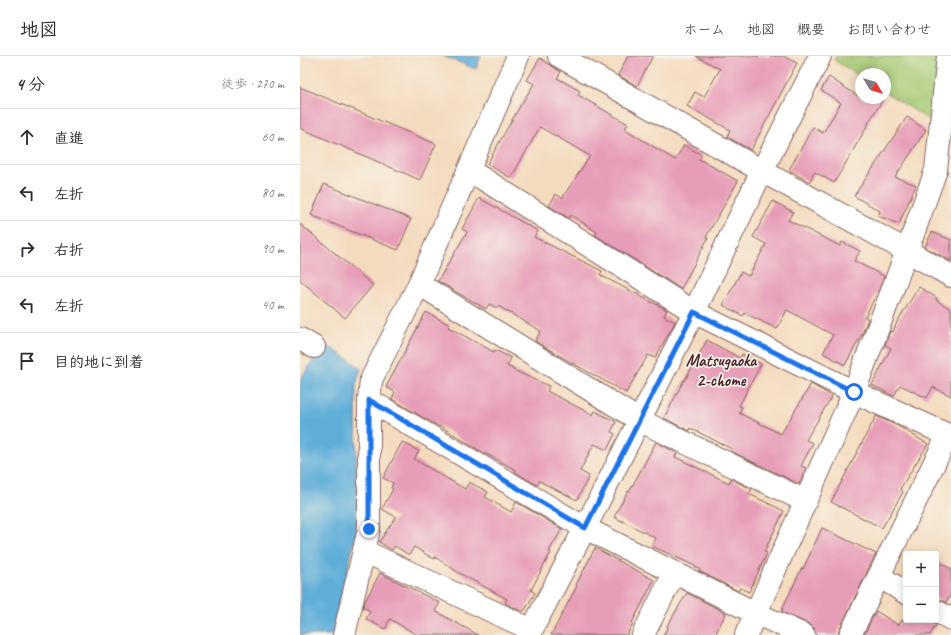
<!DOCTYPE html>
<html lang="ja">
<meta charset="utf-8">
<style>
:root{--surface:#fff;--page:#f2f2f3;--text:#2b2b33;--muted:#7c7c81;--line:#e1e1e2}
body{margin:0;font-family:Caveat,"Klee One",sans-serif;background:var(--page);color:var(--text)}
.controls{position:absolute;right:12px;bottom:12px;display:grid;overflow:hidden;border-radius:4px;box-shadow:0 2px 10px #0003}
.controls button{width:36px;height:36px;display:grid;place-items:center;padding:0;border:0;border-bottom:1px solid var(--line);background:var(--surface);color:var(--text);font:20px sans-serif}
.compass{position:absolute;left:555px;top:12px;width:36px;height:36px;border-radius:50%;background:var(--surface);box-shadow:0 2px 10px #0003;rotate:128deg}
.stop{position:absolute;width:12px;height:12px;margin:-9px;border:3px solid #1a73e8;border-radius:50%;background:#fff}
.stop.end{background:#1a73e8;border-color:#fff;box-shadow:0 1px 4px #0008}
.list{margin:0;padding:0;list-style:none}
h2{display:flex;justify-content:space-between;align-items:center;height:52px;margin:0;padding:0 16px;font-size:17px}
h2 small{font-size:13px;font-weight:400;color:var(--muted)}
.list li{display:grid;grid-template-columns:26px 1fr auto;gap:12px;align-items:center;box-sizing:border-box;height:56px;padding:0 16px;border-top:1px solid var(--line)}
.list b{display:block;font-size:15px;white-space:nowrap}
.list em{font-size:13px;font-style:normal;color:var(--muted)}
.icon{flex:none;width:22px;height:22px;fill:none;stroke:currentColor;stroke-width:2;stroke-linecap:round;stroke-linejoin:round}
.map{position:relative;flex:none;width:651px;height:579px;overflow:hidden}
header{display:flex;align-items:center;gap:24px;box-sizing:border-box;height:56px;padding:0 20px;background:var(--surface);border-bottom:1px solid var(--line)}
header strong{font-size:19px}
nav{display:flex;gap:22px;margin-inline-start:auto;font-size:14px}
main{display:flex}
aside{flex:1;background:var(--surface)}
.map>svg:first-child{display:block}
.green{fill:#a3c770;stroke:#76734e}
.water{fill:#5eaed8;stroke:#546682}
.building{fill:#e79db8}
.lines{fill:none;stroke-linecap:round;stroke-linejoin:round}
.minor-casing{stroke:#86615e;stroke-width:24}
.minor{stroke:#fff;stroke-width:22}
.route{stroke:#1a73e8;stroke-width:5}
.labels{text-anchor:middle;stroke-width:3.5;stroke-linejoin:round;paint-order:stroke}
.neighbourhood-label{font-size:17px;font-weight:bold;fill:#4a1f2b;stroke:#f7f3e8}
</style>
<header>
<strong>地図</strong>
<nav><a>ホーム</a><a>地図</a><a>概要</a><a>お問い合わせ</a></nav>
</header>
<main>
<aside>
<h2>4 分<small>徒歩 · 270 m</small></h2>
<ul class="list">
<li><svg class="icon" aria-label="ahead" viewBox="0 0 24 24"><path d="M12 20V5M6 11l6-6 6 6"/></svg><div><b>直進</b></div><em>60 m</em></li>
<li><svg class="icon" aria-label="left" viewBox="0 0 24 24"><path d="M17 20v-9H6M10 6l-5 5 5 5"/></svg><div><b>左折</b></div><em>80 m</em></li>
<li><svg class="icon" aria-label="right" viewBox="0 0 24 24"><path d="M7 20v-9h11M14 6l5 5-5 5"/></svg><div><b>右折</b></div><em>90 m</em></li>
<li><svg class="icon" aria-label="left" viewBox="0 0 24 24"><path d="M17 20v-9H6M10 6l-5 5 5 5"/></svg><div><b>左折</b></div><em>40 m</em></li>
<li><svg class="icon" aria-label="arrive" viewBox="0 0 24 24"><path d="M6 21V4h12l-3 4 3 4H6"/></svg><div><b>目的地に到着</b></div></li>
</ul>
</aside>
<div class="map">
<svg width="651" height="579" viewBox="0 0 651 579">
<rect width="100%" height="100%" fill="#f7f3e8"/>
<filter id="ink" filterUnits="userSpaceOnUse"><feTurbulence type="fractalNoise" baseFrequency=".025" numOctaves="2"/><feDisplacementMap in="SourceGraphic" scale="8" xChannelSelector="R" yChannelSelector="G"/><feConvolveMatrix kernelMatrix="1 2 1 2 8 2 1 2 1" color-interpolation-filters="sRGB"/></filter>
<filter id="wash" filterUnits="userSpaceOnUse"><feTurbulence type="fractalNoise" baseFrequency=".012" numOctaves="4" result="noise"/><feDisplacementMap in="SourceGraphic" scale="16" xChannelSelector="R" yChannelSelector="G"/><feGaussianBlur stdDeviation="0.9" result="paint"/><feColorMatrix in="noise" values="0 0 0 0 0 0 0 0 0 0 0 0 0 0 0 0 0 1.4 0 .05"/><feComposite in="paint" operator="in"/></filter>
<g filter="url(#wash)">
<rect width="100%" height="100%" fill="#f4dbbe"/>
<path class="green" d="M536,0h103l-8,65 -46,-29v-18h-24v3l-27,-17z"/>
<g class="water">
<path d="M143,0h38l-5,13z"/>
<path d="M25,288l36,24 -5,17 1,145 -25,105h-32v-256z"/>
</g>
<g id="blocks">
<g class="building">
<path d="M328,0h25l-16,30 -19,-11z"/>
<path d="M396,0h87l14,7 -46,87 -24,-13 3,-7 -43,-24 8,-14 9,5 16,-28z"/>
<path d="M240,2l21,14 -4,6 23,13 -2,4 50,29 -3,5 50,31 9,-15 18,10 -3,4 39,22 -32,56 2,1 -27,51 -86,-54 2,-3 -26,-17 -2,3 -20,-12 7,-12 6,4 28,-42 -50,-29 -29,51 -24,-14 33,-58 14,-22 -7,-4z"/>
<path d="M529,21l32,21h23l-16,25h1l-35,60 -19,-11 -6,10 -20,-12 24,-43 10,6 18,-30 -20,-13z"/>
<path d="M0,31l136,57 -16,36 -120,-52z"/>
<path d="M607,61l19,13 -31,47 21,8 -17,39 -21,-8 2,-5 -26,-15z"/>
<path d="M24,128l87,35 -13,31 -87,-35z"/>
<path d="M179,142l59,33 -4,6 68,34 -2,4 67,35 -3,6 11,6 -20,36 -7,-3 -22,38 -52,-29 -39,-23 6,-10 -43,-25 -1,2 -8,-4 -3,5 -48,-28 29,-49 -5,-3z"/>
<path d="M473,145l20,11 -5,8 52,26 2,-4 18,9 -6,10 30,15 -4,11 -15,30 3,2 -6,15 -17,31 -22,-12 10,-18 -46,-25 -10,19 -32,-16 -2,3 -20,-11 18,-33 8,4 17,-32 -13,-7z"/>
<path d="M0,168l73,61 -28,33 -45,-38z"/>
<path d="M632,176l19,8v21l-26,-14z"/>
<path d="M619,231l18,11 -1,2 15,9v87l-18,-9 -6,11 -27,-13 -6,11 -22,-11 19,-37 -6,-3 5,-14 3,1 4,-10z"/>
<path d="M126,256l24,13 -2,2 46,25 1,-2 16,8 -4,8 6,3v1l36,16 -2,5 46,24 2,-4 21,11 -5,10 4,2 -8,16 -13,-6 -14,27 9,5 -12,24 -38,-19 -2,4 -22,-13 1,-2 -39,-21 -37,-23v1l-9,-5 -39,-23 3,-7 -9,-5z"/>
<path d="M407,284l33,18 2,-4 19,10 -22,42 3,1 -3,6 42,21 30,-50 21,12 -26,44 7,3 -12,23 5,2 -7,16 -58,-28 -9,-5v-2l-42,-21 -1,3 -25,-13 20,-38h1z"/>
<path d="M576,360l22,10 30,18 -28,45 3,3 -21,36 -51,-26z"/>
<path d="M102,386l17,9 -5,8 51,30 4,-7 19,10 -3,5 26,15 5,-10 46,27 -13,22 2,1 -20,38 4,3 -10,17 -3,1 -17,-8 2,-4 -48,-26 -24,-16 -1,2 -20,-12 -5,8 -14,-9 -3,4 -13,-8 17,-25 -14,-8 11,-20 -2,-1 2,-5 -10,-5z"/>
<path d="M356,386l21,11 -2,4 54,26 2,-4 21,10 -3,5 35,17 -20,41 3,1 -18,39 -9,-4 -2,3 -39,-20 1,-2 -5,-2v-1l-43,-20 4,-8 -42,-21 14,-26 1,1z"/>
<path d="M522,472l54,26 -37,76 -1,5h-22l-2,-7 -5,-4 -27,-12 1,-2 -1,-1 20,-41 1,1z"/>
<path d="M295,492l59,32 -22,43h1l-6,12h-76l26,-49 -1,-1z"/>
<path d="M636,504l15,9v25l-5,8 -10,-3z"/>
<path d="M80,517l60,30 -5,8 43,24h-61l-27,-16 -5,10 -19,-10 4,-8 -7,-4 1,-4z"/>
<path d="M387,537l39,20 -11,22h-52l5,-8 -1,-1z"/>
<path d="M576,555l22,14 4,-5h26l8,5 -6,10h-66z"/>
</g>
</g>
</g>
<g filter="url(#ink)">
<use href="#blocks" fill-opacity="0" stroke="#86615e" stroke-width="1"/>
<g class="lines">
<g class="minor-casing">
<g id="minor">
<path d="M259,0l203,115 145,80 44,25"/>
<path d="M169,114l225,142 160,80 94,43 -98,200"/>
<path d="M119,228l220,136 166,81"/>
<path d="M0,283l14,8"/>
<path d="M69,344l216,128 170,85 49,22"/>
<path d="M64,495l168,79"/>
<path d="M579,520l27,17"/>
<path d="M636,555l15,8"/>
<path d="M44,579l25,-106v-129l2,-20 48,-96 99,-228"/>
<path d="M229,579l56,-107 109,-216 68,-141 58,-115"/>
<path d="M343,579l31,-62"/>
<path d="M446,579l108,-243 53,-141 29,-81 12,-114"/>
</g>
</g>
<use href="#minor" class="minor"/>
</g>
</g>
<g class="lines" filter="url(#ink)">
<path class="route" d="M69,473v-129l216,128 109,-216 160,80"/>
</g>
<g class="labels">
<g class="neighbourhood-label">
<text x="421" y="310">Matsugaoka<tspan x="421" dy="20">2-chome</tspan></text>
</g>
</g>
</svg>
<div class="controls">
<button>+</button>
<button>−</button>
</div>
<svg class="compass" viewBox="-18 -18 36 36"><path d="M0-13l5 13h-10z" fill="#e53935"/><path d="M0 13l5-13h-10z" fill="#7c7c81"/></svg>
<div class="stop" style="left:554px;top:336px"></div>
<div class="stop end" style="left:69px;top:473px"></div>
</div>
</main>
